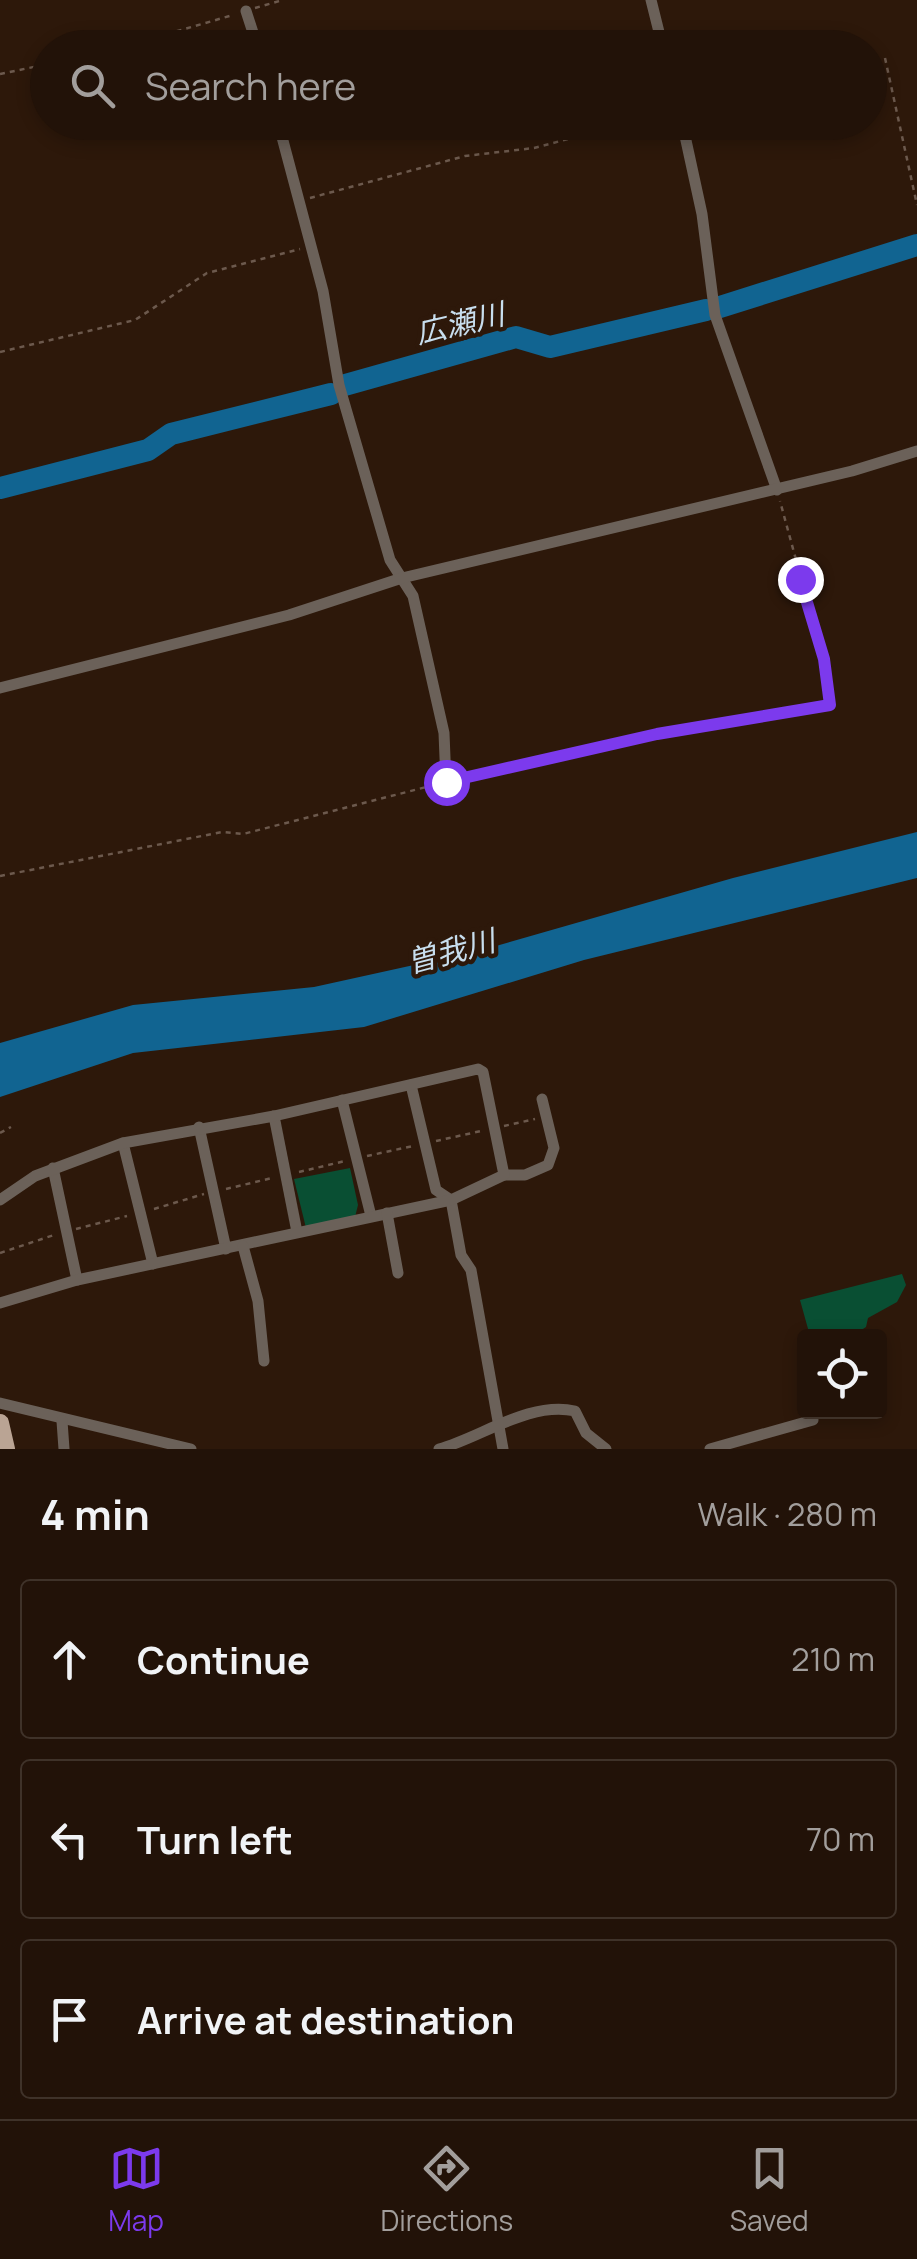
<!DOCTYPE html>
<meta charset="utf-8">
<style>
:root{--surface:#221208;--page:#2a1b12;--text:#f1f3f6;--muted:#a29e9c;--line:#3f3229;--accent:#7c3aed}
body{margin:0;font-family:Manrope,"Noto Sans JP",sans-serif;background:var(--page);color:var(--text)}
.controls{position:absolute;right:30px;bottom:30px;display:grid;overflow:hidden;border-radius:10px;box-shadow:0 5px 15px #0003}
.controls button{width:90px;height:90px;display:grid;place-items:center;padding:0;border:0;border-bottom:2px solid var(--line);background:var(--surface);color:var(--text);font:50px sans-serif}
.stop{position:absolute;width:30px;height:30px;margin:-22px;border:8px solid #7c3aed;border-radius:50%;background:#fff}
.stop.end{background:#7c3aed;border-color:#fff;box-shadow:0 2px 10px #0008}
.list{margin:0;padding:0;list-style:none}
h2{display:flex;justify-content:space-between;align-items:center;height:130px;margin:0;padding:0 40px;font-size:42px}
h2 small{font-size:32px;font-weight:400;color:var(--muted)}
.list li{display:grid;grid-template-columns:65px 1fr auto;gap:30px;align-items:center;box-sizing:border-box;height:160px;margin:0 20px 20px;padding:0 20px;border:2px solid var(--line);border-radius:10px}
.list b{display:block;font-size:38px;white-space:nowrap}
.list em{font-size:32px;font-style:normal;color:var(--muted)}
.icon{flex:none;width:55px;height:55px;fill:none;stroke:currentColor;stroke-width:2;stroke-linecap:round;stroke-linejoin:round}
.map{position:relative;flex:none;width:917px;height:1449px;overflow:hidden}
.search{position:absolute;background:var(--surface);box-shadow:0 5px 15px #0003;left:30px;right:30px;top:30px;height:110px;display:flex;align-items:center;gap:25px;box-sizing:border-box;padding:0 35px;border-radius:55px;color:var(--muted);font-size:38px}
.sheet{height:670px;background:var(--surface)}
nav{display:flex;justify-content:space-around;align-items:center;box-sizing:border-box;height:140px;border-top:2px solid var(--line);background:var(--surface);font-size:28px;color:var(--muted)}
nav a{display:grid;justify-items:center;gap:5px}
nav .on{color:var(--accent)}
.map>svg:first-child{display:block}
.green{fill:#094f33}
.water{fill:#116491}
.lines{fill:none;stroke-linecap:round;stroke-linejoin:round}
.river{stroke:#116491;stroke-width:22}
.path{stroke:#6c594d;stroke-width:2.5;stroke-dasharray:5 5;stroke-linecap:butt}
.minor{stroke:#6b6159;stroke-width:11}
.primary{stroke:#baa494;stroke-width:18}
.route{stroke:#7c3aed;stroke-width:12}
.labels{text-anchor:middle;stroke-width:9;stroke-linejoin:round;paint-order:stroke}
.water-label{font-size:30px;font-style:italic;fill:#c8deee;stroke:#2d180a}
</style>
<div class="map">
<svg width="917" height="1449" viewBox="0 0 917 1449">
<rect width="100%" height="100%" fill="#2d180a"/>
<g class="green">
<path d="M350,1168l8,37 -3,12 -49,11 -12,-49z"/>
<path d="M902,1274l4,11 -9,17 -29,16 -2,9 -14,9h-42l-10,-36z"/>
</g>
<path class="water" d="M917,832v46l-333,82 -220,67 -231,26 -133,44v-54l133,-38 181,-18 168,-37 251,-72z"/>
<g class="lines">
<g class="river">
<path d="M720,307l197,-62"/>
<path d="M345,385l171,-48 34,10 156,-37"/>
<path d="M0,488l148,-38 23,-16 160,-40"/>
</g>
<g class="path">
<path d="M255,8l28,-8"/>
<path d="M119,48l114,-33"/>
<path d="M885,58l32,147"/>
<path d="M0,74l48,-10"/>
<path d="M310,198l155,-42 69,-8 99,-26"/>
<path d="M0,352l135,-32 72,-47 93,-24"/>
<path d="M456,779l201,-45 172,-29 -6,-46 -43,-158"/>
<path d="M0,876l222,-44 21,2 191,-49"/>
<path d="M504,1126l31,-7"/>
<path d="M0,1133l11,-6"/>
<path d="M436,1141l45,-10"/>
<path d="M367,1156l46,-10"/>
<path d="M299,1172l46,-11"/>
<path d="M226,1189l46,-11"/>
<path d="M154,1209l50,-15"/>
<path d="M76,1229l51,-13"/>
<path d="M0,1253l54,-18"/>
</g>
<g class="minor">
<path d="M651,0l12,48"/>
<path d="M246,11l12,37"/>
<path d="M278,122l45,169 16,94 51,175 23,36 31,137 2,49"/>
<path d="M682,122l20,92 13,101 62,175"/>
<path d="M0,688l289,-73 113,-37 450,-107 65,-20"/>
<path d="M411,1085l25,105 15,10 10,55 10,15 32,179"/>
<path d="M342,1100l29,116"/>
<path d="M274,1116l23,116"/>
<path d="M199,1127l27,122"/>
<path d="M123,1143l30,121"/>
<path d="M53,1168l24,112"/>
<path d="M504,1175h21l23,-10 6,-17 -12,-49"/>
<path d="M0,1200l35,-24 88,-33 151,-27 204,-47 5,3 21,103 -53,25 -374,80 -77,23"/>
<path d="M387,1213l11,60"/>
<path d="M243,1246l15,55 6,60"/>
<path d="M804,1375v14"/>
<path d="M0,1403l191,46"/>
<path d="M62,1421l2,28"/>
<path d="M439,1449c43,-12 90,-48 136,-38l11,22 20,16"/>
<path d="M710,1449l103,-29 -2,-8"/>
</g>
<path class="primary" d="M0,1423l6,26"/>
</g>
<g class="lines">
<path class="route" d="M446,782l211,-48 173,-29 -6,-46 -24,-80"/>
</g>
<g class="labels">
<g class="water-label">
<text transform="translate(460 324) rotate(-13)" y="10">広瀬川</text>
<text transform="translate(451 952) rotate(-15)" y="10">曽我川</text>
</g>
</g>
</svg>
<div class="controls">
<button><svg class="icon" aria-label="locate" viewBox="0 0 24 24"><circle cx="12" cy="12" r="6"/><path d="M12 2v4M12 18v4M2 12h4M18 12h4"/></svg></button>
</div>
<div class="stop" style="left:446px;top:782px"></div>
<div class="stop end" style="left:800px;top:579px"></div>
<div class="search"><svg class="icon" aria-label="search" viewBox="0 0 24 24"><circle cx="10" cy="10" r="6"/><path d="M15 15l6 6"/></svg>Search here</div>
</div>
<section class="sheet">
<h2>4 min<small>Walk · 280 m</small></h2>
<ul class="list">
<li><svg class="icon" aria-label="ahead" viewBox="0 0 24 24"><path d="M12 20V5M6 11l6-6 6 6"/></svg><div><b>Continue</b></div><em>210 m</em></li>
<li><svg class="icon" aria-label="left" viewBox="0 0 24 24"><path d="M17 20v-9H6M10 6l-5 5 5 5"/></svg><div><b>Turn left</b></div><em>70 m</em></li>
<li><svg class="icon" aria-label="arrive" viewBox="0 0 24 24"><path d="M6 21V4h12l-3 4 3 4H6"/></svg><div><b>Arrive at destination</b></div></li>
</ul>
</section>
<nav>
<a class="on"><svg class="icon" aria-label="map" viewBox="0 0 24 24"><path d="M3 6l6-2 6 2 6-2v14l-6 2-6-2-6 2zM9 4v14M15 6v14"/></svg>Map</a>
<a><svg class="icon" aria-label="directions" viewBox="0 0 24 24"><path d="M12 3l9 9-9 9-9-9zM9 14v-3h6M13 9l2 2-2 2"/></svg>Directions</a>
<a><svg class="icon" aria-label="saved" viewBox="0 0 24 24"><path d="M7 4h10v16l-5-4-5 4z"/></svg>Saved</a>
</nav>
